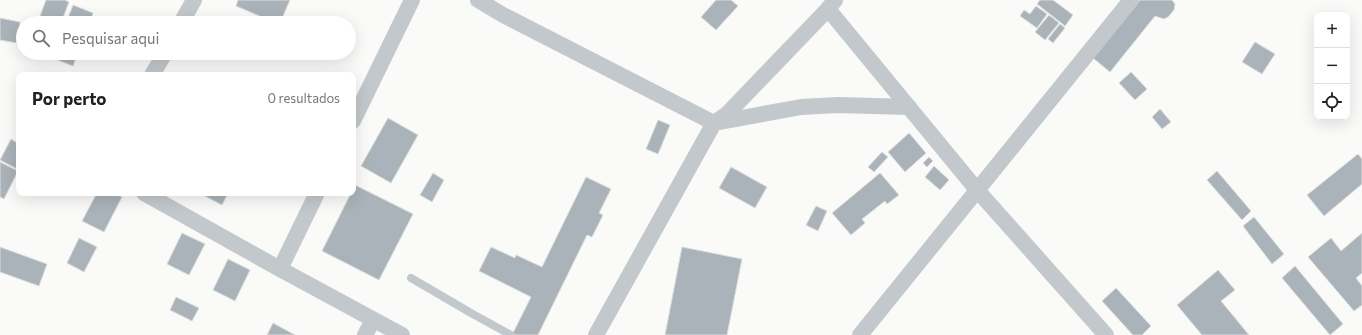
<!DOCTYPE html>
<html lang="pt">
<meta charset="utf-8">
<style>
:root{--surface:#fff;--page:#f2f2f2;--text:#222;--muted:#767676;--line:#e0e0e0}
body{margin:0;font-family:Commissioner,sans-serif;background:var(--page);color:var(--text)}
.controls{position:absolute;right:12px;top:12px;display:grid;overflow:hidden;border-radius:8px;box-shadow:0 4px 16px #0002}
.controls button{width:36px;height:36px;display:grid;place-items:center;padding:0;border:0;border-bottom:1px solid var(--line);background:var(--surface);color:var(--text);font:20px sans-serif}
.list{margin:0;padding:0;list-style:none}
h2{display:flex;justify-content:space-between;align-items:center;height:52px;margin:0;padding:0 16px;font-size:17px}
h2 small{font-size:13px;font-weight:400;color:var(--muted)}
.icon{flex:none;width:22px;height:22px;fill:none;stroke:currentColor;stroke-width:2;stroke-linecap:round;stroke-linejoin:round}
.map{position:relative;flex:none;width:1362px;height:335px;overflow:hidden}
.search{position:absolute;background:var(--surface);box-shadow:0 4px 16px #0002;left:16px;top:16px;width:340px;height:44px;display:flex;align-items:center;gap:10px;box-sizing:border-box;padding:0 14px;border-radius:22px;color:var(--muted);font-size:15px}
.panel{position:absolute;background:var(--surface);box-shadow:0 4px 16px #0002;left:16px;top:72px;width:340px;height:124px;border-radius:8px}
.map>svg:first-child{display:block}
.building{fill:#aab3b9;stroke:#dcdcda}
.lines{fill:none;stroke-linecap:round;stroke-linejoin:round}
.service{stroke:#c3c8cc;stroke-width:8}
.minor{stroke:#c3c8cc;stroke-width:16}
</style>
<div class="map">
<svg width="1362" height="335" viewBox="0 0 1362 335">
<rect width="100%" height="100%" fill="#fafaf8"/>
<g class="building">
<path d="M46,0h19l4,2 -8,21h-4l-17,-7z"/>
<path d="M238,0h52l-10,23h-4l-40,-17z"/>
<path d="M716,0h15l7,6 -22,24 -15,-13z"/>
<path d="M1040,0h13l20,15 -8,11 -28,-22z"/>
<path d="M1140,0h32l3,4 -1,6 -6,7 -4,2 -9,-3 -45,56 -17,-14z"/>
<path d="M73,5l20,8 -3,10h-24z"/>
<path d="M1036,6l11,8 -10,14 -17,-12 4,-6 6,4z"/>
<path d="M1049,15l10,8 -14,17 -10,-8z"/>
<path d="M0,18l20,4 -3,21 -17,-3z"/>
<path d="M1060,24l5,4 -12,15 -5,-4z"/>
<path d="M1255,42l20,12 -13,20 -20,-12z"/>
<path d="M54,53h24l-5,13 -21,-8z"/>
<path d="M1131,72l16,17 -12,11 -16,-17z"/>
<path d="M1160,109l11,13 -9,7 -10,-12z"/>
<path d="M388,118l30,17 -27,48 -30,-17z"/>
<path d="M658,120l12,5 -12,29 -12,-5z"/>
<path d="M909,133l17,20 -21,19 -17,-20z"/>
<path d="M11,139l8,5v26l-19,-10z"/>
<path d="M882,152l6,5 -14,15 -6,-5z"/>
<path d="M1358,154l4,5v25l-38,32 -17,-21z"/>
<path d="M929,157l4,4 -6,6 -4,-4z"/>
<path d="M0,162l18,9 -14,28 -4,-2z"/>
<path d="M934,166l15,14 -9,10 -15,-13z"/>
<path d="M731,167l36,20 -12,21 -36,-20z"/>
<path d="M1217,171l34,40 -9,9 -35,-40z"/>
<path d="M433,173l11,7 -12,22 -12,-7z"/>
<path d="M880,173l19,22 -12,9 -2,-3 -23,18 3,4 -14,12 -19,-22z"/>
<path d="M586,177l25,12 -12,24 4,2 -11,22 -5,-2 -49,100h-26l19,-38 -52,-26 12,-24 24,11 1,-3 26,12z"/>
<path d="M355,185l58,29 -34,66 -57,-29 29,-58h2z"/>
<path d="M97,193h17l8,4 -18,35 -22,-11z"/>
<path d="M204,193h24l-6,12 -19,-10z"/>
<path d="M816,206l11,5 -9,20 -12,-6z"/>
<path d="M1254,217l30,37 -12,10 -29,-38z"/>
<path d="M182,233l23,11 -16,31 -22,-11z"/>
<path d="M1362,233v40l-6,5 6,8v19l-8,6 -46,-54 23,-19 10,13z"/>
<path d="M79,238l18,9 -13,25 -17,-9z"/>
<path d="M0,247l47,17 -8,22 -39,-14z"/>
<path d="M682,247l60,12 -15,76h-62z"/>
<path d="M228,259l22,11 -15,31 -22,-11z"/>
<path d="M1295,266l48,58 -13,11 -48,-57z"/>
<path d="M1218,270l17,20 -14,11 28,34h-47l-25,-30z"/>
<path d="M1116,288l35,38 -9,9h-9l-31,-34z"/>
<path d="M176,297l23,11 -7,13 -22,-11z"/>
<path d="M273,323l22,12h-28z"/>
</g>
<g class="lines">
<path class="service" d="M411,278l60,35 40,22"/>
<g class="minor">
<path d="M478,0l25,15 211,108 87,-16 37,-2 71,2"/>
<path d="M828,9l149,181 129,145"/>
<path d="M181,23l13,-23"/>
<path d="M152,75l13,-22"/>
<path d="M353,121l59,-121"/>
<path d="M144,193l136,76 122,66"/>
<path d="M280,269l37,-76"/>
<path d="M365,335l8,-15"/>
<path d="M596,335l118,-212 13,-9 101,-105 7,-9"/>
<path d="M860,335l271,-335"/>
</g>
</g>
</svg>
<div class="controls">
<button>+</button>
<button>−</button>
<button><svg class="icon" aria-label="locate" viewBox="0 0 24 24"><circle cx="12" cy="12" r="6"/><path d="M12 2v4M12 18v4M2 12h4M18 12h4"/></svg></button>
</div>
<div class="search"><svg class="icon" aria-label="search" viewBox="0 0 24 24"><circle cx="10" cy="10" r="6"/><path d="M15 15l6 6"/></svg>Pesquisar aqui</div>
<section class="panel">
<h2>Por perto<small>0 resultados</small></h2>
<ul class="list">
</ul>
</section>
</div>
